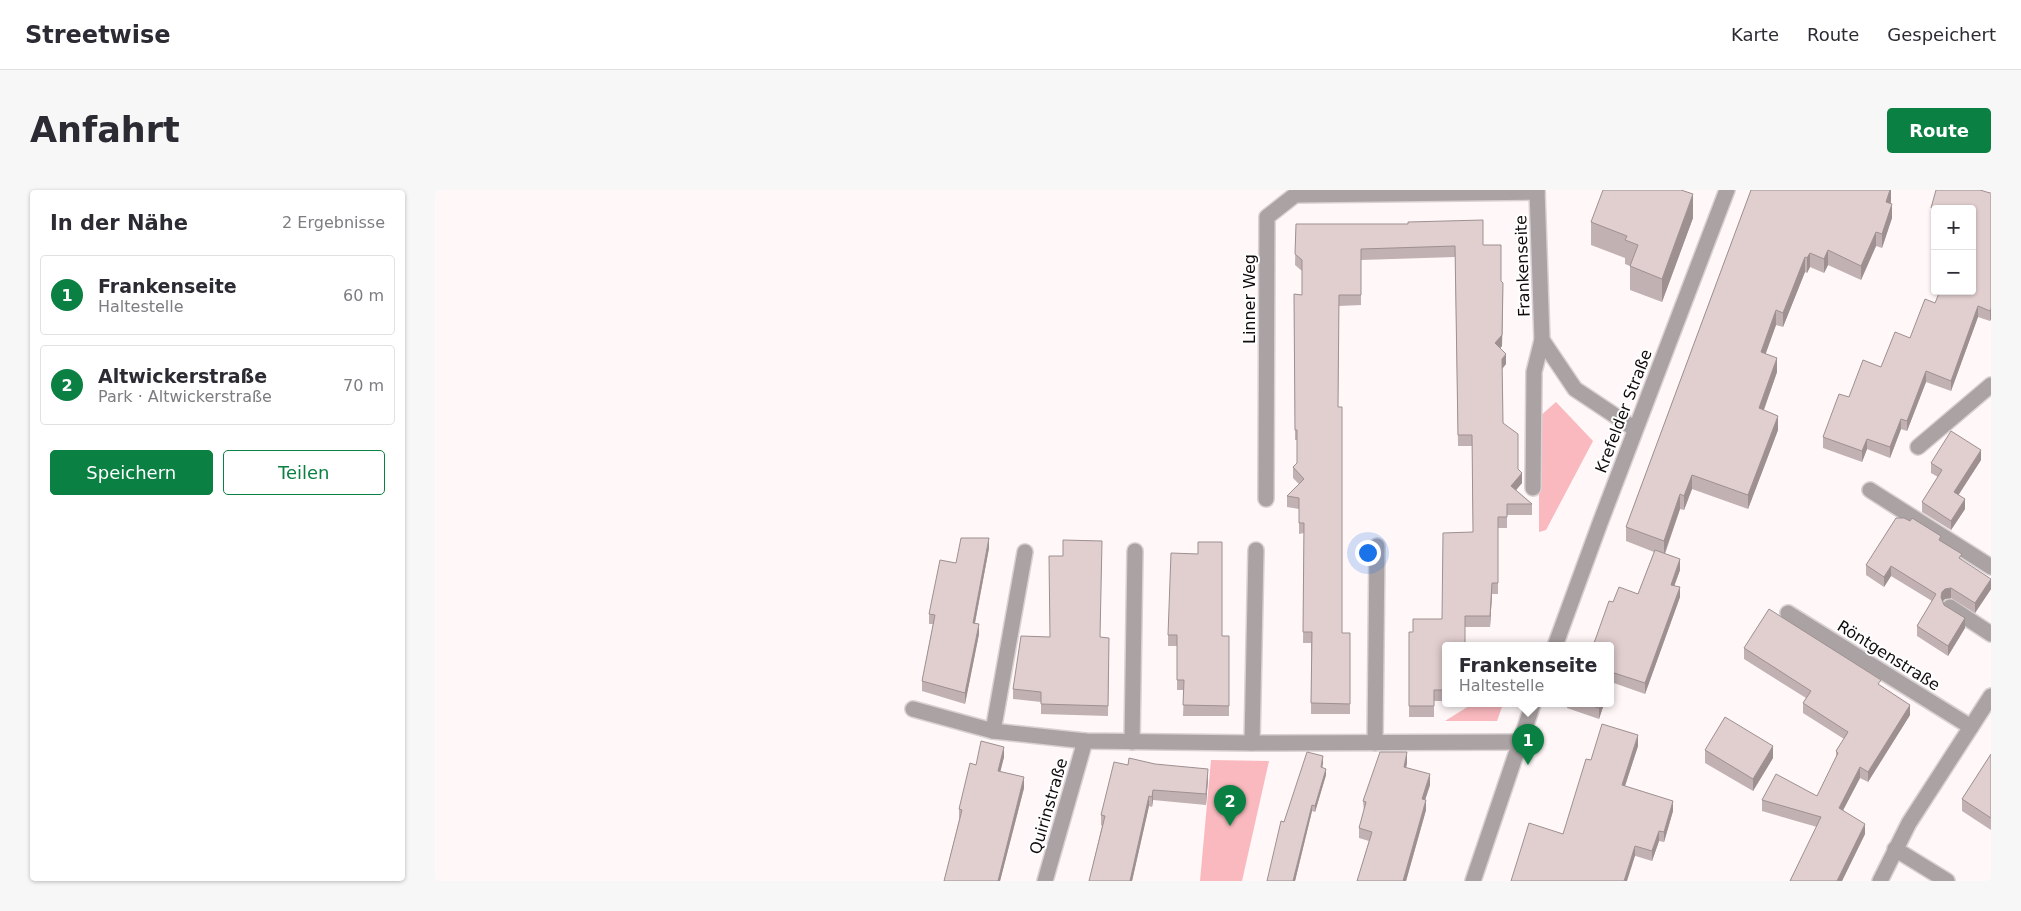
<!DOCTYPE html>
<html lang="de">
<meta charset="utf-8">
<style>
:root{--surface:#fff;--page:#f7f7f7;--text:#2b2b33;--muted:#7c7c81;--line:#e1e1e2;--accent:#0b8043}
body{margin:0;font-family:"DejaVu Sans",sans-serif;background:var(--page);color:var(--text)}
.controls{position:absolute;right:15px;top:15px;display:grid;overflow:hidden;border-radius:5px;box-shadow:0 1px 4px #0004}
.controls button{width:45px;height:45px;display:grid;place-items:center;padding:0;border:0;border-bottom:1px solid var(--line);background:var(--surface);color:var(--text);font:25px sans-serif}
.you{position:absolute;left:932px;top:362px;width:18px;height:18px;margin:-12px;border:4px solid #fff;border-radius:50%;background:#1a73e8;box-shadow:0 0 0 8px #1a73e833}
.badge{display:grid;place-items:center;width:32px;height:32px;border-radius:50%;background:var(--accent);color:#fff;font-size:16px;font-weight:700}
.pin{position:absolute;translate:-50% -41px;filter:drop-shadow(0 1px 2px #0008)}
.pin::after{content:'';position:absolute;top:26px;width:18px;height:15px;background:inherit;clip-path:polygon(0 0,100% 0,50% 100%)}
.popup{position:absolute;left:1007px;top:452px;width:172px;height:65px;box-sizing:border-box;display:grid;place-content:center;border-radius:5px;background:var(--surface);filter:drop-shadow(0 1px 4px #0005);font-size:16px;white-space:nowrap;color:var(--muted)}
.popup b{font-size:19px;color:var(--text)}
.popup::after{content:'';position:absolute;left:50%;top:100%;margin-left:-10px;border:10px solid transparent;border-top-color:var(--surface)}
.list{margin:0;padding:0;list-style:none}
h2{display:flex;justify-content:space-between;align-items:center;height:65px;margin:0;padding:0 20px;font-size:21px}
h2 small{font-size:16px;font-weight:400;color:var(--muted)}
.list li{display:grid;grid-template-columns:32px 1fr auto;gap:15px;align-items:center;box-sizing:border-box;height:80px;margin:0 10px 10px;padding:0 10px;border:1px solid var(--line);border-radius:5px}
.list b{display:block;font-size:19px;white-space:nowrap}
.list p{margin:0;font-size:16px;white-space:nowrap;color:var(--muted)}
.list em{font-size:16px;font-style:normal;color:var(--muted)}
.actions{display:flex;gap:10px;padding:15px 20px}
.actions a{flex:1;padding:11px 0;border:1px solid var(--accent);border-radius:5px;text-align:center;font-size:18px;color:var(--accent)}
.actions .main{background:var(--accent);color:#fff}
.map{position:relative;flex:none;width:1556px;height:691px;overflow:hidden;border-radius:5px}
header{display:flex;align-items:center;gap:30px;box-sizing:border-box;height:70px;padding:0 25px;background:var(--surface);border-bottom:1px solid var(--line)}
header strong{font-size:24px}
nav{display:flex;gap:28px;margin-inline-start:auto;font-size:18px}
.intro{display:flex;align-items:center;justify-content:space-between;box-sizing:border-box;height:120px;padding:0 30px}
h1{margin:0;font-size:35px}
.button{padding:12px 22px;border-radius:5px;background:var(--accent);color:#fff;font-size:18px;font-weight:700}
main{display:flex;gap:30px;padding:0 30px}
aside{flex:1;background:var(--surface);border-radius:5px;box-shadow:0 1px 4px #0004}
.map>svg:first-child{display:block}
.green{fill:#f9b9be}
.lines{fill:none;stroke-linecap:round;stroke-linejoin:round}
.minor-casing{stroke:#d9d1d2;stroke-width:18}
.minor{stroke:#aaa2a3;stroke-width:15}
.wall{fill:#c2b1b2}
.shaded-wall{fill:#9e9091}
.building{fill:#e1cecf;stroke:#9e9091}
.labels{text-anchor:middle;stroke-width:4;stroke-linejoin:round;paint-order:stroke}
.street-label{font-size:16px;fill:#110b0b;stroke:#fff}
</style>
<header>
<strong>Streetwise</strong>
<nav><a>Karte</a><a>Route</a><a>Gespeichert</a></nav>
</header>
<div class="intro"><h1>Anfahrt</h1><a class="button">Route</a></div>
<main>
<aside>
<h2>In der Nähe<small>2 Ergebnisse</small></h2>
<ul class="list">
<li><span class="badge">1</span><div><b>Frankenseite</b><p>Haltestelle</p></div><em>60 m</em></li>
<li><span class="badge">2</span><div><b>Altwickerstraße</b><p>Park · Altwickerstraße</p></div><em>70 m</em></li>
</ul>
<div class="actions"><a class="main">Speichern</a><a>Teilen</a></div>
</aside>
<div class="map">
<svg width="1556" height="691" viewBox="0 0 1556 691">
<rect width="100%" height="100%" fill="#fff7f8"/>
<g class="green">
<path d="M1121,212l37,39 -47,89 -7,2v-115z"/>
<path d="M1037,514h31l-6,17h-52z"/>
<path d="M776,570l58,1 -27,120h-42z"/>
</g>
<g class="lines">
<g class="minor-casing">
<g id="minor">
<path d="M1102,0l5,150 33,49 60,40"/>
<path d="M1483,257l73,-62"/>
<path d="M1098,298l1,-116 8,-32"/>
<path d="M1435,300l121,77"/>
<path d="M831,309l1,-282 28,-22 242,-3"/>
<path d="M1515,417l41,27"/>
<path d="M1353,423l183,114"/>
<path d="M1120,456l45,-123 127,-333"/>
<path d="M478,519l80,22 92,10 167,2 267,-1"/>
<path d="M558,541l32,-179"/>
<path d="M697,552l3,-191"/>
<path d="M817,553l4,-193"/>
<path d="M940,553l2,-197"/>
<path d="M1460,659l52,32"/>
<path d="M610,691l40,-140"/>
<path d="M1038,691l60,-177"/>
<path d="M1445,691l29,-58 82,-127"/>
</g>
</g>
<use href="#minor" class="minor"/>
</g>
<g class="wall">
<path d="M1316,0h140l-1,13 2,15 -10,30 -6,-2 -15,34 -33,-15 -4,8 -14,-6 -3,6 -2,-1 -22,55 -7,-2 -11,29 12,18 -13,38 14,20 -30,79 -56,-20 -8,21 -4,-1 -15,45 15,16 -6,16 6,11 -35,97 -34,-12v2v-38l2,-44 25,-8 16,-42 -28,-11v-14z"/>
<path d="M1556,0v129l-1,2 -12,-4 -27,74 -25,-9 -19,49 -6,-2 -11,29 -23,-9 -5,13 -39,-14v-11l26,-40 32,-30 29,-29 25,-35 12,-11 25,-1v-82h-37v11l-4,-1v-11l59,-15z"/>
<path d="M1258,28l-31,84 -32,-12v-24l-5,-2v-6l-34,-13v-23z"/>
<path d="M861,34l187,21 18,36 2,13 -1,52 -2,2 6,16 -4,5 1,54 19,60 -6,7 16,14v11h-25v13h-9v66h-6l-2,33h-25l-20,19v55h-11v16h-25v-85h4l29,-13 31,-87 -1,-86h-14l-3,-189 -94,3v45l-22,1 -1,101 4,226h8v81h-39v-71h-8l1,-110 -5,1v-25l-12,-2v-11l12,-12 -6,-6v-11l4,-4v-23h-2l-1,-146 8,1v-24l-7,-6z"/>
<path d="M1546,270l-23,35 7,14 -14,21 -29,-18v-10l16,-25 -7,-4v-10z"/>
<path d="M1506,351l21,19 29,29 -16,24 -24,-15 -6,1 -2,2 1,4 21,23 -17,28 -31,-20v-10l15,-25 -41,-25 -7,11 -18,-12v-10z"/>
<path d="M554,358l-14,75 4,11 -14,70 -43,-13v-10l11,-57h-4v-10l27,-51z"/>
<path d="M733,445l61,1v80h-46l1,-26h-7v-44h-9z"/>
<path d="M615,447l59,1 -1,78 -67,-2v-12l-28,-3v-10z"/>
<path d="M1309,458l137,38 29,29 -42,67 -8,-4 -17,32 22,24 -23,47h-52l27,-54 -55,-16v-11l55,-4 19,-38v-7l8,-12 -41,-26v-10l3,-5 -62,-39z"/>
<path d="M1132,514h37l-5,15 -32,-11z"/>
<path d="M1203,556l-13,40 48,25 -9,31 -5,-1 -7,20 -89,-27 28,-74z"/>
<path d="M1270,560l68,8 -20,33 -48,-28z"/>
<path d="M1556,564v76l-29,-19v-12z"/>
<path d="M569,567l-4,14 24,17 -24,93h-56l15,-61v-11l17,-44z"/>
<path d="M888,573l-1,5 4,7 -11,37 -3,-1 -17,70 -11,-59z"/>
<path d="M972,573l-1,5 24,17 -5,15 1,10 -20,71h-49l12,-40 -10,-3v-10l5,-17 -1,-10z"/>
<path d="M693,575l80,14 -2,26 -53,-5 -1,7 -3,-1 -17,75h-43l13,-55 -1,-1v-10z"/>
</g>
<g class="shaded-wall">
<path d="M1455,0h1v12l-5,14v-14z"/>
<path d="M1258,4v24l-31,84v-23z"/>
<path d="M1457,14v14l-10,30v-14z"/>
<path d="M1441,42v14l-15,34v-14z"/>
<path d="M1393,60v15l-4,8v-14z"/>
<path d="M1375,63v14l-3,6v-15z"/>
<path d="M1370,67v15l-22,55v-14z"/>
<path d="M1068,93l-1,63 -7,8v-11z"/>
<path d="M1543,116v11l-27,74v-10z"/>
<path d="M1556,118v11l-1,2v-10z"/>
<path d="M1341,120v15l-15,42v-15z"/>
<path d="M1071,164v10l-4,5v-10z"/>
<path d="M1342,168v14l-18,51v-15z"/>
<path d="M1491,181v11l-19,49v-10z"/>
<path d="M1343,226v14l-30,79v-14z"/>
<path d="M1466,229v10l-11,29v-11z"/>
<path d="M1432,249v10l-5,13v-11z"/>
<path d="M1546,260v10l-27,42v-10z"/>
<path d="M1087,283v10l-11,13v-10z"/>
<path d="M1257,285v14l-8,21v-14z"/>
<path d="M1245,304v15l-16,46v-14z"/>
<path d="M1530,309v10l-14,21v-9z"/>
<path d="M554,348v10l-16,85v-10z"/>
<path d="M1245,369v11l-9,25v-10z"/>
<path d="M1456,376v10l-7,11v-10z"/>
<path d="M1556,389v10l-16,24v-10z"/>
<path d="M1057,393v11l-2,33v-11z"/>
<path d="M1245,397v10l-35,97v-11z"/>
<path d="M1516,398v10l-6,1 -3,3 -1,-5 1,-5 3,-3z"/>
<path d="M1530,428v10l-17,28v-10z"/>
<path d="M544,434v10l-14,70v-11z"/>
<path d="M1166,514h3l-5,15v-11z"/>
<path d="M1475,515v10l-42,67v-10z"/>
<path d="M1203,545v11l-16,49v-10z"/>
<path d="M1338,556v12l-20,33v-12z"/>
<path d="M569,557v10l-6,24v-10z"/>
<path d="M972,562v11l-3,14v-10z"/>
<path d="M888,566v7l-2,11v-7z"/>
<path d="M1425,577v11l-21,40v-10z"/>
<path d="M773,579v10l-2,26v-11z"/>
<path d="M891,579v6l-11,37v-6z"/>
<path d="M995,584v11l-8,24v-10z"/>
<path d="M589,587v11l-24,93h-2z"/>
<path d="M718,600v10l-1,7v-10z"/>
<path d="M714,606v10l-17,75h-2z"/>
<path d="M991,610v10l-20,71h-3z"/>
<path d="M1238,611v10l-9,31v-10z"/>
<path d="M877,615v6l-17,70h-2z"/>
<path d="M1430,634v10l-23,47h-5z"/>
<path d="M1224,641v10l-7,20v-10z"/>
<path d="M1200,656v10l-8,25h-3z"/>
</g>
<g class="building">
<path d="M1168,0h78l12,4 -31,85 -32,-13 8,-21 -13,-5 2,-4 -36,-14z"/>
<path d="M1316,0h139l-4,12 6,2 -10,30 -6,-2 -15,34 -33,-16 -4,9 -14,-6 -3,5 -2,-1 -22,56 -7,-3 -15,42 16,6 -18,50 19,8 -30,79 -56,-20 -8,21 -4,-2 -16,47 -38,-14z"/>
<path d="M1501,0h44l10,3 1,-3v118l-1,3 -12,-5 -27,75 -25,-10 -19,50 -6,-2 -11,28 -23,-8 -5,12 -39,-14 16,-43 10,3 14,-37 18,7 14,-35 15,6 15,-39 10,4 5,-12h32v-62l3,-7 -3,-1v-12h-37l-4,-1z"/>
<path d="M1048,30v25h18v36l2,2 -1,52 -7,8 11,11 -4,5 1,64 15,11v35l4,4 -11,13 21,18h-25v13h-9v66h-6l-2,33h-25v30h-20v44h-11v16h-25v-74h4v-13h29l1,-86 30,-1 -1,-97h-14l-3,-189 -94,3v46h-22l-1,112h4v226h8v71l-39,-1 1,-71h-9l1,-109h-5v-25l-12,-2 17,-17 -11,-12 4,-4v-33h-2l-1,-136 8,1v-35l-7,-6 1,-30h112v-2z"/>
<path d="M1516,241l30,19 -27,42 11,7 -14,22 -29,-19 20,-32 -11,-7z"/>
<path d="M1461,328h8l6,3 2,-3 29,18 -2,4 23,14 -3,4 32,21 -16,24 -24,-15 -6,1 -3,3 -1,5 3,8 21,13 -17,28 -31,-20 19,-32 -45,-28 -7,11 -18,-12z"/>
<path d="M526,348h28l-16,85 6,1 -14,69 -43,-12 13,-66 -6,-1 11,-54 16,3z"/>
<path d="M628,350l39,1 -2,96 9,1 -1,68 -67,-2v-12l-28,-3 8,-53 29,1 -1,-81h14z"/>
<path d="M763,352h24v94h7v70l-46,-1 1,-25h-7v-45h-9l3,-82 27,1z"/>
<path d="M1220,360l25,9 -9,26 9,2 -35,96 -34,-11v2v-28h-18l16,-45 4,1 6,-15 19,7z"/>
<path d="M1334,419l112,71 -3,4 32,21 -42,67 -8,-5 -21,41 26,16 -28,57h-47l31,-64 -59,-17 14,-26 41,22 21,-43 -2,-2 12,-19 -45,-29 8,-12 -67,-43z"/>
<path d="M1150,514h16l-2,4z"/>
<path d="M1290,527l48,29 -20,33 -48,-29z"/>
<path d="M1167,534l36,11 -16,50 51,16 -9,31 -5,-1 -7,20 -17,-5 -11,35h-113l18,-58 34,11 23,-75 5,1z"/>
<path d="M546,551l23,6 -6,24 26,6 -26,104h-54l18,-71 -3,-1 11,-46 6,2z"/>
<path d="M872,562l16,4 -2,11 5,2 -11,37 -3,-1 -19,76h-26l14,-60 3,1z"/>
<path d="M945,562h27l-3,15 26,7 -8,25 4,1 -23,81h-46l15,-49 -13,-4 7,-26 -3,-1z"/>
<path d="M1556,564v64l-29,-19z"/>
<path d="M694,568l26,6 53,5 -2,25 -53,-4 -1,7 -3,-1 -19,85h-41l16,-65 -4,-1 13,-53 14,3z"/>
</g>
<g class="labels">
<g class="street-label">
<text transform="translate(1087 76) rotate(-92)" y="6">Frankenseite</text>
<text transform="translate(814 109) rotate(-90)" y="6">Linner Weg</text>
<text transform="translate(1188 221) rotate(-69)" y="6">Krefelder Straße</text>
<text transform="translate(1454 465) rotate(32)" y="6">Röntgenstraße</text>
<text transform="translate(613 616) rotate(-74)" y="6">Quirinstraße</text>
</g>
</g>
</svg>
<div class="controls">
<button>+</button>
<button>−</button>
</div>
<div class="you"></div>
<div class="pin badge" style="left:1093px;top:575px">1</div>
<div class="popup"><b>Frankenseite</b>Haltestelle</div>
<div class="pin badge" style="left:795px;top:636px">2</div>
</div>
</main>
